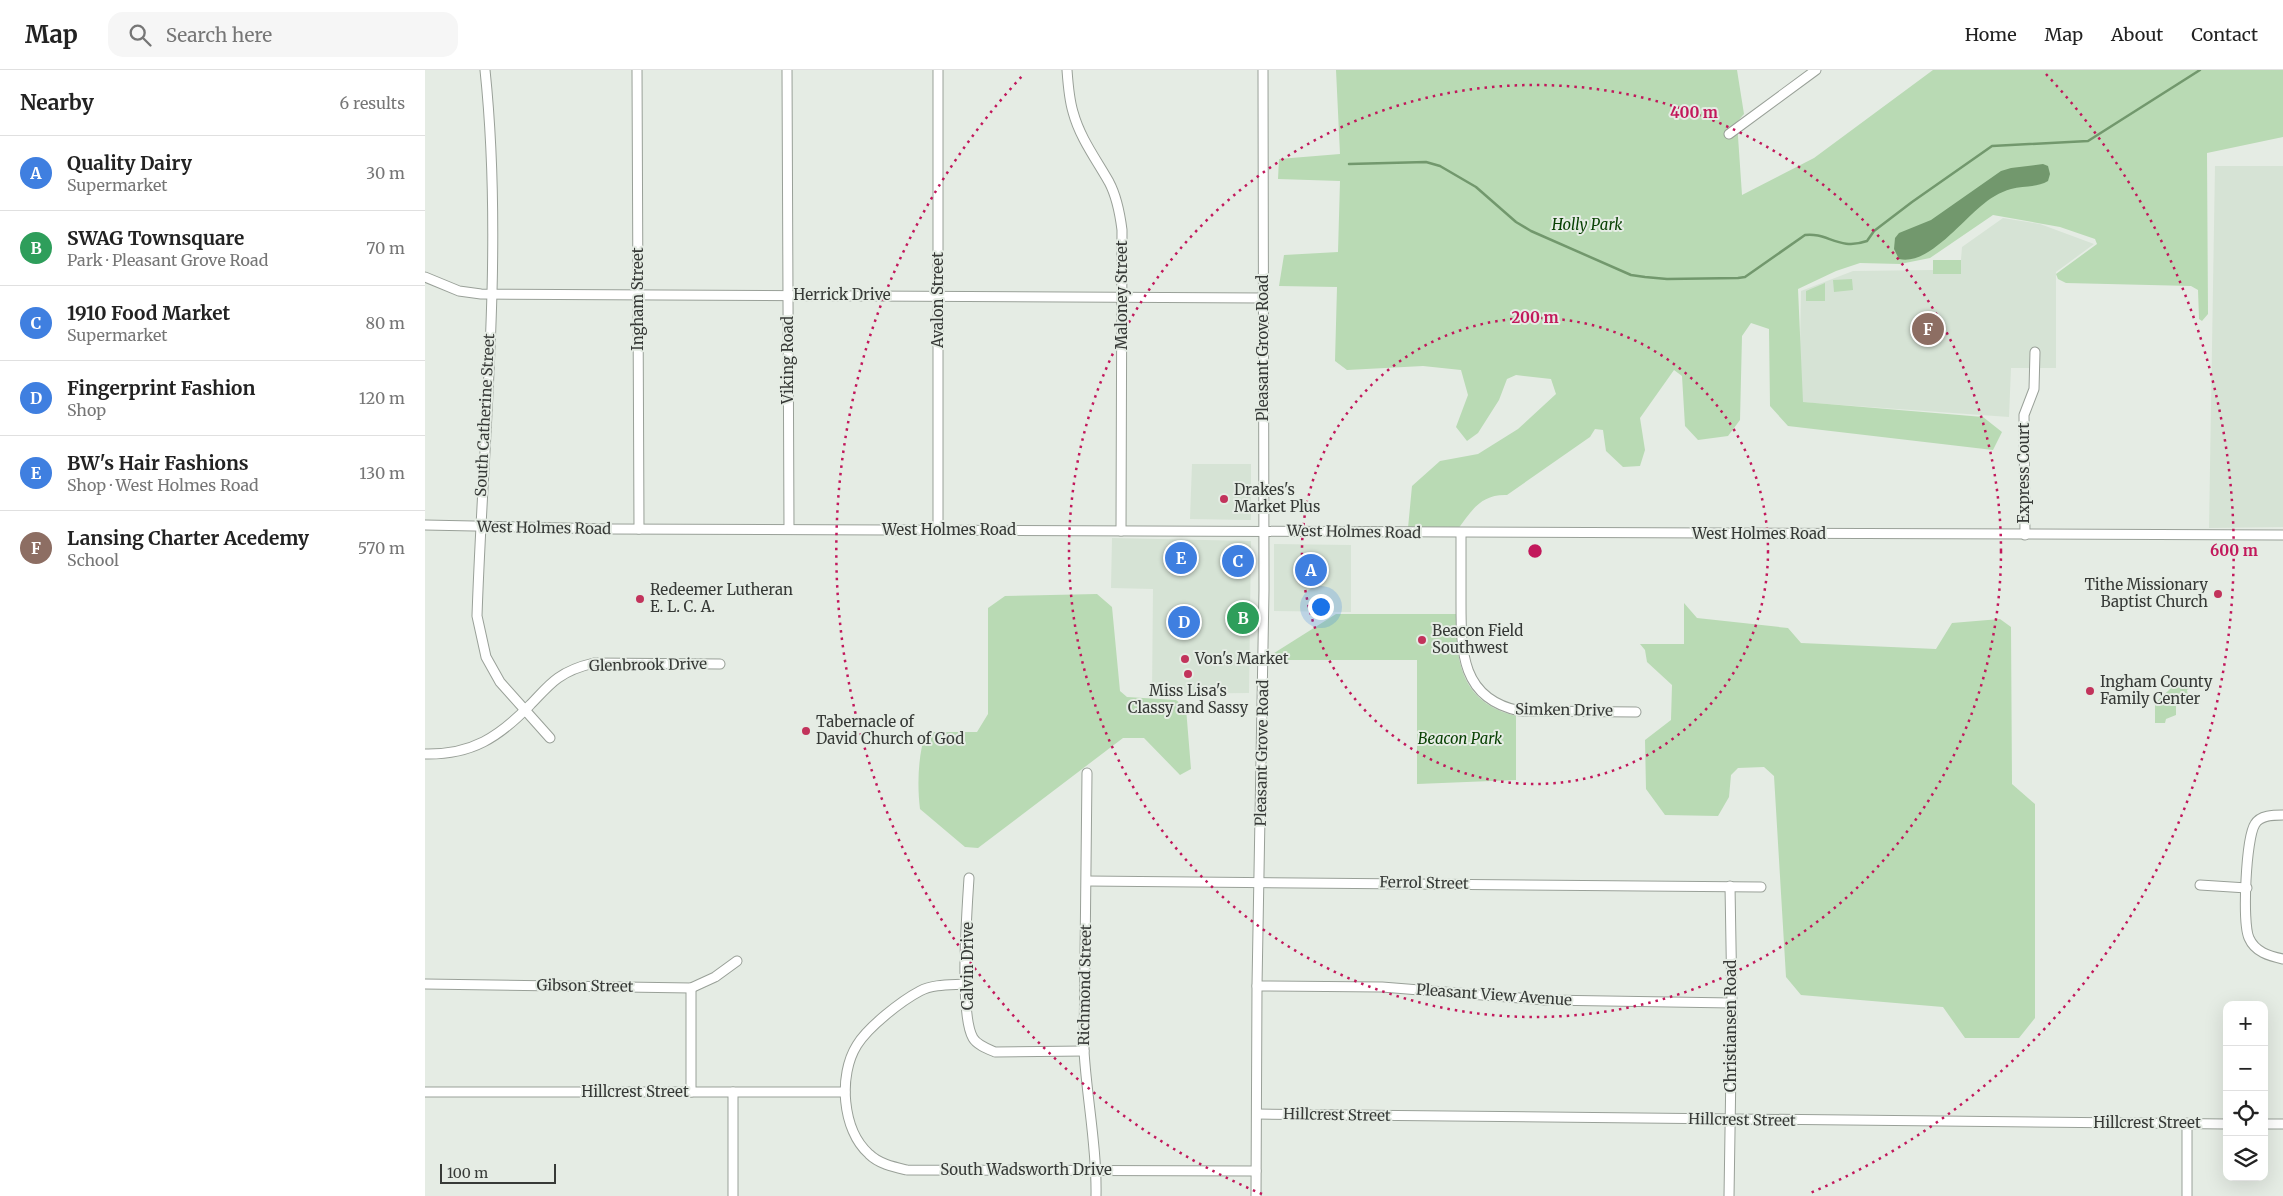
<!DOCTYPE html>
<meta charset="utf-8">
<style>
:root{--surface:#fff;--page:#f6f6f6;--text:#222;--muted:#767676;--line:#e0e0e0;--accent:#0f766e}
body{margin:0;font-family:Merriweather,serif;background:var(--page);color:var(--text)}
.controls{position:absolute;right:15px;bottom:15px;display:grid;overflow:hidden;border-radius:10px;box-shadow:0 5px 20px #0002}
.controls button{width:45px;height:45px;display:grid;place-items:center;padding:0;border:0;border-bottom:1px solid var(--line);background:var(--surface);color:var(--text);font:25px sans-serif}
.scale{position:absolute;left:15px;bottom:12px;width:116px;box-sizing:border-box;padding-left:5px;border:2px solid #373a37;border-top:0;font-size:14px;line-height:18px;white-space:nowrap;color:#373a37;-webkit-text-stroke:4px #e5ece4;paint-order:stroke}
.you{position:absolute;left:895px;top:536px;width:18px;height:18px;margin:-12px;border:4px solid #fff;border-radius:50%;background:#1a73e8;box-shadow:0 0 0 8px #1a73e833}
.badge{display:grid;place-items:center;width:32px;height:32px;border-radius:50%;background:var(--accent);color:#fff;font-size:16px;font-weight:700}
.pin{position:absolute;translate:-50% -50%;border:2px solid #fff;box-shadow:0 1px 5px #0006}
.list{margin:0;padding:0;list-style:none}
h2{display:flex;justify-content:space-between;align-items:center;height:65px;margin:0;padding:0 20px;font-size:21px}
h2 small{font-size:16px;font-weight:400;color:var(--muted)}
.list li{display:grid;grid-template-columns:32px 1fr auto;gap:15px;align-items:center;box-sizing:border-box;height:75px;padding:0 20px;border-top:1px solid var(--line)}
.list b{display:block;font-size:19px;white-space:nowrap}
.list p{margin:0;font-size:16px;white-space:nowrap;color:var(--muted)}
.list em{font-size:16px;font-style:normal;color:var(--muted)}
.icon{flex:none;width:28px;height:28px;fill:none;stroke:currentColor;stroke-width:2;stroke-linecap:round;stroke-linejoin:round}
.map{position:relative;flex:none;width:1858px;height:1126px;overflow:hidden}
header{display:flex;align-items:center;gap:30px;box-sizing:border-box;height:70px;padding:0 25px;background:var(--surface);border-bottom:1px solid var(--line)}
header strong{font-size:24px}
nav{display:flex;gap:28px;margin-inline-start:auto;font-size:18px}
.search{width:350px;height:45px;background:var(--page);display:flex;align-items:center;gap:12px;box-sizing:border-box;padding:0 18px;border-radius:15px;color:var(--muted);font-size:19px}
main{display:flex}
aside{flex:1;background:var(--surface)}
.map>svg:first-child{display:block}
.built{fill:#d6e3d5}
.green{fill:#b9dab4}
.water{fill:#72986d}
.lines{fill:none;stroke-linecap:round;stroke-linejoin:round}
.stream{stroke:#72986d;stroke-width:2.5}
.minor-casing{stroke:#99a098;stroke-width:11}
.minor{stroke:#fff;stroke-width:9}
.ring{fill:none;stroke:#c2185b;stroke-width:2.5;stroke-dasharray:2.5 5}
.poi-dot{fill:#c2335b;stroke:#e5ece4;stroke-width:2}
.labels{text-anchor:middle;stroke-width:4;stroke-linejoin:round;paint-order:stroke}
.park-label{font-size:15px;font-style:italic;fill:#084103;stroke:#e5ece4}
.street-label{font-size:15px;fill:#373a37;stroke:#e5ece4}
.poi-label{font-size:15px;fill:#373a37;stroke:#e5ece4;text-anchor:start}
.centre{fill:#c2185b;stroke:#e5ece4;stroke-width:2.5}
.ring-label{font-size:15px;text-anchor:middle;font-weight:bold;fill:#c2185b;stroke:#e5ece4;stroke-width:4;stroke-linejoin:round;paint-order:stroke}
</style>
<header>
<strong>Map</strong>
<div class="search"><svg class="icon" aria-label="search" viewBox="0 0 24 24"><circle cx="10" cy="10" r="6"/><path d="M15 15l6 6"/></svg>Search here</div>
<nav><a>Home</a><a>Map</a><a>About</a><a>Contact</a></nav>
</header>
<main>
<aside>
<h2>Nearby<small>6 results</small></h2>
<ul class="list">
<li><span class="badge" style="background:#3f7fe0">A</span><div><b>Quality Dairy</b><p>Supermarket</p></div><em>30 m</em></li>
<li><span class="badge" style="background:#2e9e5b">B</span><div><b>SWAG Townsquare</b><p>Park · Pleasant Grove Road</p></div><em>70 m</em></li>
<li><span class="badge" style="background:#3f7fe0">C</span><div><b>1910 Food Market</b><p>Supermarket</p></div><em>80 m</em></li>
<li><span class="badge" style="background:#3f7fe0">D</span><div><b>Fingerprint Fashion</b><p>Shop</p></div><em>120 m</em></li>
<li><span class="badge" style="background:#3f7fe0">E</span><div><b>BW's Hair Fashions</b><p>Shop · West Holmes Road</p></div><em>130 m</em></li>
<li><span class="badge" style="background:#8d6e63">F</span><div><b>Lansing Charter Acedemy</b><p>School</p></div><em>570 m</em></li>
</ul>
</aside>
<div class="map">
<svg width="1858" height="1126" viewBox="0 0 1858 1126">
<rect width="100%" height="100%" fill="#e5ece4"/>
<g class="built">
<path d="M1790,96h68v361l-74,1z"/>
<path d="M1578,148l37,6 54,20 -38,28v96h-45l-2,49 -210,-15 2,-111 52,-20 80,-1v-10h28l1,-13z"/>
<path d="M767,394h59v56l-61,-1z"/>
<path d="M687,468l139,3 -2,152 -97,1 1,-105 -42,-1z"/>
<path d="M849,474l77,1v67l-77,-1z"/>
</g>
<g class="green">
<path d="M911,0h401l7,44 -7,8 5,73 72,-37 119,-88h350v67l-76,16 1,161 -6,7 -3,-2 -1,-29 -7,-4 -125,-3 -8,-4 -2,-5 41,-30 -2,-5 -35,-12 -67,-12 -63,43 -30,6 -40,-1 -24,8 -38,18 5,113 180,15 19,15 -9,18 -205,-24 -18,-20 -1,-77 -18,-6 -9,13 -2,84 -12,16 -30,4 -13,-14 -3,-50 -8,-6 -34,48 5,32 -5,16 -17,1 -17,-16 -3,-21 -8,-1 -5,8 -83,58c-26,-1 -35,15 -49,34l-50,-1 4,-42 28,-25 38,-7 40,-25 38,-35 -5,-15 -35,-4 -9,4 -8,21 -21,33 -11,8 -11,-14 12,-32 -7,-25 -38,-4 -76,4 -12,-9 2,-74 -58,-1 5,-31 54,-3 2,-71 -62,-2 1,-20 61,-5z"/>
<rect x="1508" y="190" width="28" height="14"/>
<path d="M1427,209l1,11 -19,2 -1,-12z"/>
<path d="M1400,213v18h-19v-10z"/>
<path d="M672,524l15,13 8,84 7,6 49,3 10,8 5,61 -11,6 -36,-37h-21l-145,110 -13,-1 -45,-38c-3,-24 -2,-55 6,-77h51l11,-18v-106l17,-12z"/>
<path d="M1259,533l13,15 91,10 13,15 135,6 16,-26 48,-4 11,8 1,157 23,20v214l-16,20h-54l-22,-31 -142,-12 -15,-18 -12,-201 -10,-9 -26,1 -7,7 -2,22 -11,19 -53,-1 -19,-26 -1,-49 26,-20 1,-35 -25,-23 -2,-12 -5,-6h44z"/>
<rect x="812" y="537" width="13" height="22"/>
<path d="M911,544h120c0,49 5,88 60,102v64l-99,4v-124h-146v-5z"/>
<path d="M1757,608h6l3,5 -1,4 -3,3 1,6 -12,10v9l-10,4 -1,4h-10v-20z"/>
</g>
<path class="water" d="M1618,94l5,2 2,8 -2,7c-11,7 -25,4 -37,8 -11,3 -22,10 -30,17 -20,16 -54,60 -82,53l-5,-10 1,-11 4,-5 32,-13 70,-49 10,-3z"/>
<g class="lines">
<path class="stream" d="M924,94l77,-2 14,4 36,21 40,35 15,9 100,44 14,2 22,2 71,-1 7,-1 60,-42c22,-3 34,16 62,6l7,-10 38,-29 80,-56 96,-5 112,-71"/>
<g class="minor-casing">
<g id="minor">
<path d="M60,0c19,181 -2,365 -8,546l9,41 14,25 50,56"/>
<path d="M212,0l2,459"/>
<path d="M362,0l2,459"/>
<path d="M513,0v460"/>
<path d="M642,0c1,14 2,29 6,42 7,26 23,47 36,70 8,15 11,32 13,48l-1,301"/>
<path d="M1304,64l87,-64"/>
<path d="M0,207l34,14 22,3 782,4"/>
<path d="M0,455l184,4 1674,6"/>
<path d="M1036,463c0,23 0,46 0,69 0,50 0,97 59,109l116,1"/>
<path d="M1600,465l-1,-120 10,-26 1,-37"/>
<path d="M0,684c47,1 74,-17 105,-49 9,-9 18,-20 28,-27 11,-8 23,-12 36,-15l126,1"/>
<path d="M662,703l-3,278c3,49 13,96 12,145"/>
<path d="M1858,745c-9,0 -23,0 -28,9 -9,14 -13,98 -6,114 6,14 20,18 34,21"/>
<path d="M544,808c-2,32 -10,136 4,160 4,7 15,11 22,14l89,-1"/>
<path d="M662,811l674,6"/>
<path d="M1775,815l47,3"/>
<path d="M0,914l266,4 24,-11 22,-16"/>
<path d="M540,914c-14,1 -32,0 -45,7 -19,10 -52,36 -63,54 -19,30 -15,85 12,109 10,10 25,13 38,16l349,1"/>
<path d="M832,916l125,1 163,13 187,3"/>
<path d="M0,1022h420"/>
<path d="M266,1022v-104"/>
<path d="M832,1044l970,10"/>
<path d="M1839,1054h19"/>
<path d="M308,1126v-104"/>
<path d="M831,1126l1,-210 7,-396 -1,-520"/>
<path d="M1304,1126l3,-193 -2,-117"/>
<path d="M1762,1126v-73"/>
</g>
</g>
<use href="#minor" class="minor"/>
</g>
<g class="ring">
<circle cx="1110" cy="481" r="233"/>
<circle cx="1110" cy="481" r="466"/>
<path d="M837 1124A699 699 0 0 1 599 4M1621 4A699 699 0 0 1 1383 1124"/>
</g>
<g class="poi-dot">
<circle cx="799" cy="429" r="5"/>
<circle cx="1793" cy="524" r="5"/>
<circle cx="215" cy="529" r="5"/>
<circle cx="997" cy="570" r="5"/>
<circle cx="760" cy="589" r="5"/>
<circle cx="763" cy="604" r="5"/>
<circle cx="1665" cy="621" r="5"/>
<circle cx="381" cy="661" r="5"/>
</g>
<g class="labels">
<g class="park-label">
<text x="1162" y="160">Holly Park</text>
<text x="1035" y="674">Beacon Park</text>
</g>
<g class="street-label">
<text x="417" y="230">Herrick Drive</text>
<text transform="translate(697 225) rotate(-90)" y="5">Maloney Street</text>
<text transform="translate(213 229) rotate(-90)" y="5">Ingham Street</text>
<text transform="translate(513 230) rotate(-90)" y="5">Avalon Street</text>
<text transform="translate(838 278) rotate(-90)" y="5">Pleasant Grove Road</text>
<text transform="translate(363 290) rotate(-90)" y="5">Viking Road</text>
<text transform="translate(60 345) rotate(-87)" y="5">South Catherine Street</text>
<text transform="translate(1599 403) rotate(-90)" y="5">Express Court</text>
<text transform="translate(119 458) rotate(1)" y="5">West Holmes Road</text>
<text x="524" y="465">West Holmes Road</text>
<text transform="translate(929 462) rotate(1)" y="5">West Holmes Road</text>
<text x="1334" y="469">West Holmes Road</text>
<text transform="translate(223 595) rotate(-1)" y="5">Glenbrook Drive</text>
<text transform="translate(1139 640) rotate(1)" y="5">Simken Drive</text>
<text transform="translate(837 683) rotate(-89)" y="5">Pleasant Grove Road</text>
<text transform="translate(999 813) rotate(1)" y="5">Ferrol Street</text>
<text transform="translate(543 896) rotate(-90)" y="5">Calvin Drive</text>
<text transform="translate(660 915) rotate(-89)" y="5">Richmond Street</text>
<text transform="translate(160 916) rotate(1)" y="5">Gibson Street</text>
<text transform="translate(1069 925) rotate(4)" y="5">Pleasant View Avenue</text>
<text transform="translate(1306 956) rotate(-90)" y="5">Christiansen Road</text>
<text x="210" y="1027">Hillcrest Street</text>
<text transform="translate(912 1045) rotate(1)" y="5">Hillcrest Street</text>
<text transform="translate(1317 1050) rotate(1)" y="5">Hillcrest Street</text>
<text x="1722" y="1058">Hillcrest Street</text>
<text x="601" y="1105">South Wadsworth Drive</text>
</g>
<g class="poi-label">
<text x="809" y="425">Drakes's<tspan x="809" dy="17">Market Plus</tspan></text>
<text x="1783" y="520" text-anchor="end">Tithe Missionary<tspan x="1783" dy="17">Baptist Church</tspan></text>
<text x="225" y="525">Redeemer Lutheran<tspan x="225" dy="17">E. L. C. A.</tspan></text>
<text x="1007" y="566">Beacon Field<tspan x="1007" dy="17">Southwest</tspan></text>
<text x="770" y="594">Von's Market</text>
<text x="1675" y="617">Ingham County<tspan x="1675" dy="17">Family Center</tspan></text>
<text x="763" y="626" text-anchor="middle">Miss Lisa's<tspan x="763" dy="17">Classy and Sassy</tspan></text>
<text x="391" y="657">Tabernacle of<tspan x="391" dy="17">David Church of God</tspan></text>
</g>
</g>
<circle cx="1110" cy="481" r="8" class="centre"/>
<g class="ring-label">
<text x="1269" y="48">400 m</text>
<text x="1110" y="253">200 m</text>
<text x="1809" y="486">600 m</text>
</g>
</svg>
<div class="controls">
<button>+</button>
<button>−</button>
<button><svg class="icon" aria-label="locate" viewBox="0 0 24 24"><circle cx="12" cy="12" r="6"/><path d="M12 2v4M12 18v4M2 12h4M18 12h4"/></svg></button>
<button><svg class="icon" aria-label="layers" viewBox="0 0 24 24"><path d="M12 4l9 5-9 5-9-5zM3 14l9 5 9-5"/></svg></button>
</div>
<div class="scale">100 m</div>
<div class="you"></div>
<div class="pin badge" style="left:886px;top:500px;background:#3f7fe0">A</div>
<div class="pin badge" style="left:818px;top:548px;background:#2e9e5b">B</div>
<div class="pin badge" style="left:813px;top:491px;background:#3f7fe0">C</div>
<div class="pin badge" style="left:759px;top:552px;background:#3f7fe0">D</div>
<div class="pin badge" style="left:756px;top:488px;background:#3f7fe0">E</div>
<div class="pin badge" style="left:1503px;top:259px;background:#8d6e63">F</div>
</div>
</main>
